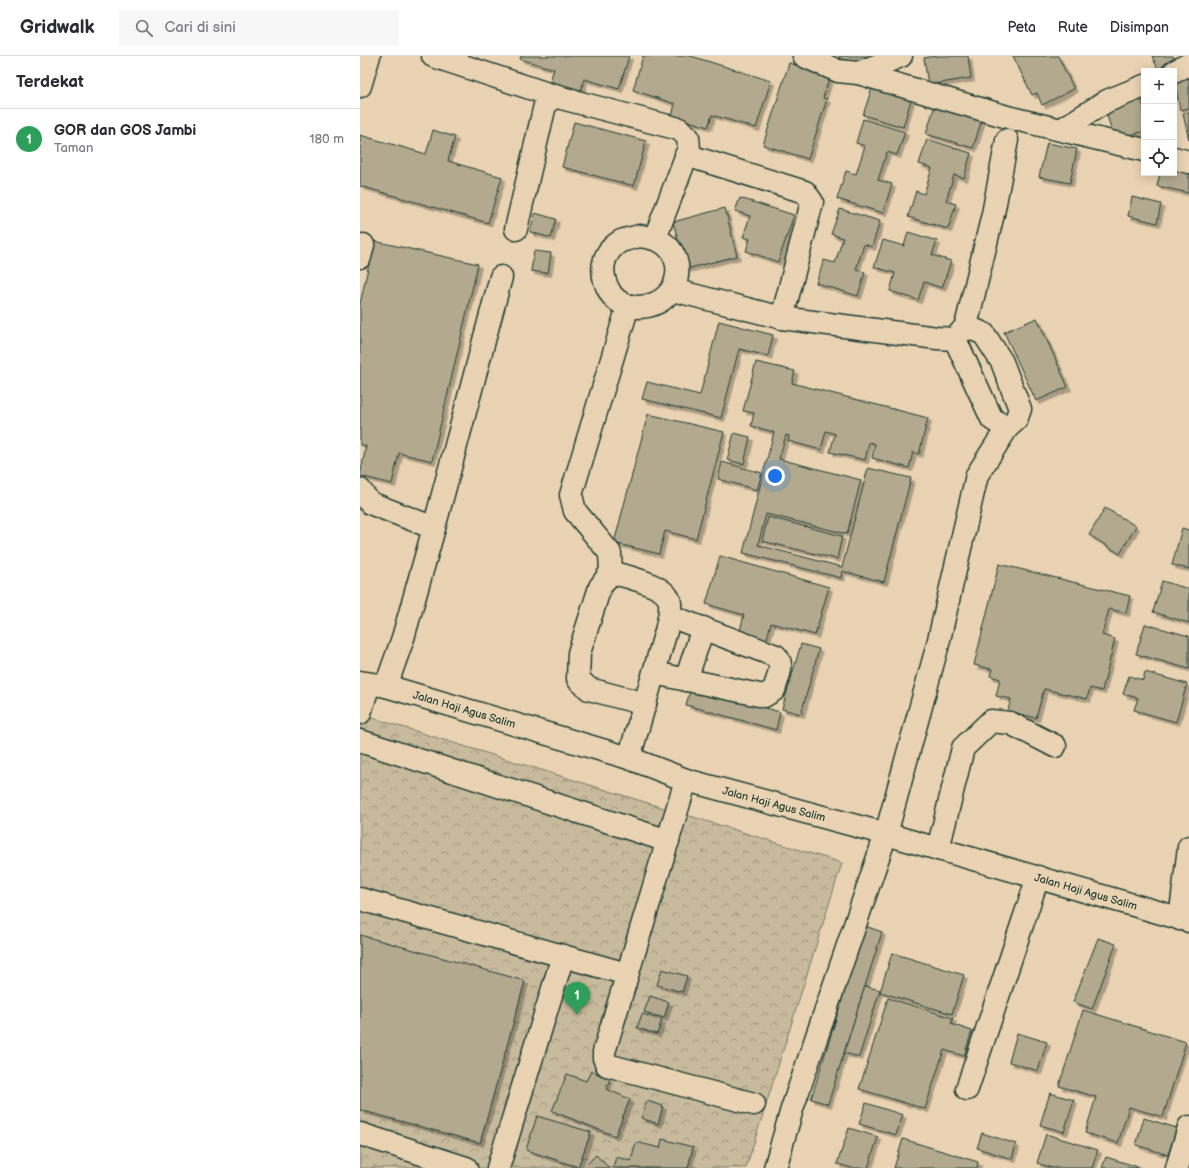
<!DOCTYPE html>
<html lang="id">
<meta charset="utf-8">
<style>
:root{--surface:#fff;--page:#f7f7f7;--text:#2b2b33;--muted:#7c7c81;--line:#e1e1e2;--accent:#1a73e8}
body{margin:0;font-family:"Balsamiq Sans",sans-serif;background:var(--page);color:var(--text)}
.controls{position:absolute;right:12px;top:12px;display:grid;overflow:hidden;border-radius:0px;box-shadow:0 2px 10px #0003}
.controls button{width:36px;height:36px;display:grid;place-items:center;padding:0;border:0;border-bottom:1px solid var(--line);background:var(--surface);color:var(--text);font:20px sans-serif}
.you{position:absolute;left:415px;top:420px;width:14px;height:14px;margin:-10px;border:3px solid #fff;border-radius:50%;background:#1a73e8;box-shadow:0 0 0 6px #1a73e833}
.badge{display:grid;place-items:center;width:26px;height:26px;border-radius:50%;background:var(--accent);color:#fff;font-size:13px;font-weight:700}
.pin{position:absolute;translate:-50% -33px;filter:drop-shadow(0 1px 2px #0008)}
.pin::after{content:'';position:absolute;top:21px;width:14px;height:12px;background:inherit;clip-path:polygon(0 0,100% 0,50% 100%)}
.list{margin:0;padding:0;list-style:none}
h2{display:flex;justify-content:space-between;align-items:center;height:52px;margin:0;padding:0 16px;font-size:17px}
h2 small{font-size:13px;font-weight:400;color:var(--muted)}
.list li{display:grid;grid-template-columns:26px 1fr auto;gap:12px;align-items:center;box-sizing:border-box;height:60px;padding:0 16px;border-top:1px solid var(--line)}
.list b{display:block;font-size:15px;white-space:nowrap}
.list p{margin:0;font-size:13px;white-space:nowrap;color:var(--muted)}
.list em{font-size:13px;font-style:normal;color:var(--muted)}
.icon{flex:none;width:22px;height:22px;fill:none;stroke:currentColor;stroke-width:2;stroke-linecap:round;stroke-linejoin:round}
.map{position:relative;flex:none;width:829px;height:1112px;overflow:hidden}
header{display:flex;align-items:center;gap:24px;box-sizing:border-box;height:56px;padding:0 20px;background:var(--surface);border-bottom:1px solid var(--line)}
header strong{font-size:19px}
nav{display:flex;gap:22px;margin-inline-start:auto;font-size:14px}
.search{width:280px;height:36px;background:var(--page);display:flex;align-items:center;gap:10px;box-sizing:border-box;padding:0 14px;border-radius:0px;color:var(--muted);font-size:15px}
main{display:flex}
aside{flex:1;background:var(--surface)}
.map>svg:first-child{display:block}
.park{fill:url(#park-crowns);stroke:#747c68}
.building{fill:#b2a98f;stroke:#1f3d34;filter:url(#shadow)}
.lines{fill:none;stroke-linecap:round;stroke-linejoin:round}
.minor-casing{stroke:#1f3d34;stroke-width:25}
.major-casing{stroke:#1f3d34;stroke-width:25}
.minor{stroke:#e9d3b2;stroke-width:22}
.major{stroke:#e9d3b2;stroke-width:22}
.labels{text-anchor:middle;stroke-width:3.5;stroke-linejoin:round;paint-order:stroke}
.street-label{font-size:11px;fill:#1f3d34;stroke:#e9d3b2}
</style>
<header>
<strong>Gridwalk</strong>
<div class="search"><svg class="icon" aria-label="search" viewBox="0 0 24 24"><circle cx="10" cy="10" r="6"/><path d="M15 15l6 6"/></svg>Cari di sini</div>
<nav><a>Peta</a><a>Rute</a><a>Disimpan</a></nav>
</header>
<main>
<aside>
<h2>Terdekat<small></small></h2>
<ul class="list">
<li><span class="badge" style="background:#2e9e5b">1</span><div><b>GOR dan GOS Jambi</b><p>Taman</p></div><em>180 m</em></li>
</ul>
</aside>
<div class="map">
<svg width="829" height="1112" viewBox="0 0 829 1112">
<defs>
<pattern id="park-crowns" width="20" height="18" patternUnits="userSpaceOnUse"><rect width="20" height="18" fill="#c8ba9d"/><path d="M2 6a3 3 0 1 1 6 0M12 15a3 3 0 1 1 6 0" fill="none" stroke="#a29881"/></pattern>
<filter id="shadow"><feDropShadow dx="3.5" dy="3.5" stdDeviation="0" flood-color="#0004"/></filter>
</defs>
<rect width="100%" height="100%" fill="#e9d3b2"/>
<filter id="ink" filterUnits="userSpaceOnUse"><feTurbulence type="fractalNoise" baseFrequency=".025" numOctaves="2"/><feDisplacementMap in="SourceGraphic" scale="8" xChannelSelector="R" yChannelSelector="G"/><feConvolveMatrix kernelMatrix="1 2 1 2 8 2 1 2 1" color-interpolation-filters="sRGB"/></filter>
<g filter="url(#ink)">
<path class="park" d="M0,658l482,149 -96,305h-386z"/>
<g class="building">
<path d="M161,0h108l-10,33 -35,-10 -3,11 -31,-9 4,-12 -34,-10z"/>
<path d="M283,0h48l80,25 -15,47 -44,-13 -4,12 -36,-11 3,-12 -42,-14z"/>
<path d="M479,0h29l2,5 -24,10z"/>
<path d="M575,0h33l3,22 -43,7 -4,-27z"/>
<path d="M653,0h45l16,33 -32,16 -5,-12 -5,2z"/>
<path d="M792,0h21l3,4 -18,9z"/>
<path d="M429,7l41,13 -7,22 4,1 -19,60 -45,-14z"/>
<path d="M829,20v32l-9,2 -6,-31z"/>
<path d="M512,32l39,12 -8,27 -40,-12z"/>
<path d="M780,39l4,13v23l-29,9 -11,-33z"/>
<path d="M575,49l47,14 -9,29 -47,-14z"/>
<path d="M829,57v27l-6,-26z"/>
<path d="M503,63l42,13 -8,23 -10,-3 -9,28 14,4 -9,29 -46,-14 9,-28 10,3 9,-28 -9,-3z"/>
<path d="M214,66l72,19 -12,45 -72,-19z"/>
<path d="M73,74l22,7 -7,24 54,16 -14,46 -128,-37v-51l66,19z"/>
<path d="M567,83l44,14 -7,25 -10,-3 -8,26 10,3 -8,25 -40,-12 8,-26 8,3 8,-26 -13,-4z"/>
<path d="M687,87l30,6 -7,34 -31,-6z"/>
<path d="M814,112l15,4v21l-32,-7 3,-13h14z"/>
<path d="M772,141l29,7 -4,19 -29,-7z"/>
<path d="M380,142l54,17 -16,47 -32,-11 4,-12 -7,-2 7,-21 -15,-5z"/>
<path d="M365,152l12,48 -51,13 -13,-47z"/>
<path d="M480,153l40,12 -8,26 -8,-3 -8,26 9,2 -7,24 -42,-13 8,-23 11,3 8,-25 -12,-4z"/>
<path d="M175,157l21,6 -5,19 -21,-6z"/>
<path d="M548,176l29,9 -5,14 19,6 -9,27 -18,-6 -6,18 -28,-9 5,-18 -21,-6 9,-27 21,6z"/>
<path d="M14,185l104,23 -46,197 -33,-8 -7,31 -32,-8 6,-30 -6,-1v-141z"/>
<path d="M174,195l17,2 -3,20 -17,-2z"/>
<path d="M677,262l31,69 -32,14 -32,-69z"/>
<path d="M359,265l54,14 -5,21 -29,-7 -18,69 -79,-19 5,-17 53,13z"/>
<path d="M396,306l39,9 -3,12 136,35 -9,36 -6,-2 -4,16 -37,-10 3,-14 -6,-2 -4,18 -35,-8 5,-18 -9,-3 -5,19 -33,-9 1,-5 -3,-1 -7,24 82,21 -14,54 -81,-20 -8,31 84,22 26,-99 43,10 -27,104 -42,-11 -1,7 -98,-25 31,-121 -23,-6 3,-13 -11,-2z"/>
<path d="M288,358l76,18 -28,107 -31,-8 -6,23 -45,-11z"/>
<path d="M374,377l16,4 -6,27 -17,-4z"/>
<path d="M362,406l40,11 -5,17 -39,-11z"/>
<path d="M745,452l31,18 -16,28 -31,-19z"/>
<path d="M408,461l74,19 -5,23 -75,-18z"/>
<path d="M822,472l7,2v39l-17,-4z"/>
<path d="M360,500l109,31 -14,48 -44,-12 -5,19 -27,-8 5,-19 -38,-11z"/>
<path d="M639,508l131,32 -4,17 -17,-4 -7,26 13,4 -13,52 -12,-3 -3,11 -43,-10 -8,29 -28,-7 3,-12 -15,-3 4,-17 -10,-3 2,-7 -18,-4z"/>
<path d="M802,525l27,8v34l-36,-11z"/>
<path d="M785,568l44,12v33l-53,-15z"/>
<path d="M441,588l18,5 -18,65 -19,-5z"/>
<path d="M785,616l42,12 -11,38 -42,-12 4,-12 -15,-4 6,-18 14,4z"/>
<path d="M331,631l89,25 -4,18 -90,-25z"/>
<path d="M505,870l17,6 -54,172 -17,-5z"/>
<path d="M0,879l165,46 -45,162 -120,-33z"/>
<path d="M738,882l18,6 -24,65 -19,-7z"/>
<path d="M532,897l72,22 -12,39 -72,-22z"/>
<path d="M302,913l25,7 -5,16 -25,-7z"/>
<path d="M505,930l15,4 -21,67 -15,-4z"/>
<path d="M290,940l19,6 -5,16 -20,-6z"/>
<path d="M528,942l65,20 -2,6 21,7 -8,25 -20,-6 -19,59 -66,-20z"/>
<path d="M723,954l103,32 -23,75 -34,-10 -11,36 -33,-10 11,-36 -37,-11z"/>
<path d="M282,958l20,6 -5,14 -20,-6z"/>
<path d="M657,977l30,9 -9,29 -29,-9z"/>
<path d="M231,1015l19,8 -4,10 24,10 -15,37 -63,-25 15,-37 19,7z"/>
<path d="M690,1037l24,7 -10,32 -24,-7z"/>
<path d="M287,1045l16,5 -5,18 -17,-6z"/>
<path d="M506,1047l37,12 -7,20 -37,-11z"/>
<path d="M177,1060l54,16 -13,35 -52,-17z"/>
<path d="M784,1062l33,10 -9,27 -32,-10z"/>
<path d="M489,1072l29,9 -10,31h-16l-15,-4z"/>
<path d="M622,1077l34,11 -4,15 -35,-11z"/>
<path d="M686,1078l52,16 -6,18h-40l-15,-5z"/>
<path d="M302,1083l31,8 -5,21h-75l3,-11 15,4 5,-19 24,6z"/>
<path d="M543,1083l75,23 -1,6h-83z"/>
<path d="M236,1099l13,13h-26z"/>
<path d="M746,1101l35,11h-39z"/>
</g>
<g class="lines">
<g class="minor-casing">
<g id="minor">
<path d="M73,0l121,40 125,33 9,8 1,12 -34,89"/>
<path d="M444,0l34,15 20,2 153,45 133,32"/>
<path d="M814,16l15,-8"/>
<path d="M498,17l43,-17"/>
<path d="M0,30l9,-30"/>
<path d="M702,73l45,-28 37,-15"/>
<path d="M326,99l119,37 7,10 -30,116"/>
<path d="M814,102l15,4"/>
<path d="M156,173l29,-124 9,-9"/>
<path d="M279,180c10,1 21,3 28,10 5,4 9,13 10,19 3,25 -16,42 -40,42 -11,-1 -20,-4 -26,-13 -12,-19 -11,-41 10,-53 6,-2 12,-3 18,-5z"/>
<path d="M0,201l3,-12"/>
<path d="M313,234l109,28 155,20 18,1"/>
<path d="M268,250l-57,189 4,16 35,42 1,19c16,5 57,13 59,31 1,9 -2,19 -4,28l-37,127"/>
<path d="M606,270l27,-112 14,-74"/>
<path d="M595,283l37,80 15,9"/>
<path d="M0,434l10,13 64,25"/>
<path d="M251,516l-11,15 -21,66 -1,26 11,10 56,15"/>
<path d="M294,617l110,23 10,-6c3,-11 11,-25 2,-34l-106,-40"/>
<path d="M326,624l17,-52"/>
<path d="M26,630l17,-48 31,-110 67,-251"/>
<path d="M0,657l9,-29"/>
<path d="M0,685l308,100"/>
<path d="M326,724l-82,272v6l3,7 147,39"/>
<path d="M578,793l25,-101 28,-27 19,2 45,23"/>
<path d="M0,843l267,75"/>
<path d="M820,863l9,-72"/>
<path d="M607,1033l71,-212"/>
<path d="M0,1078l106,34"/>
<path d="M138,1112l65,-212"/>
<path d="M415,1112l17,-59 94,-275 52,-190 39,-169 30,-47 9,-8 4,-11 -18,-47 -18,-28 -18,-8 -11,13"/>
<path d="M817,1112l12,-41"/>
</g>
</g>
<g class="major-casing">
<g id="major">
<path id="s1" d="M0,626l26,4 243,72 57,22 200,54 303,87"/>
</g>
</g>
<use href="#minor" class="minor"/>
<use href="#major" class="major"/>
</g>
</g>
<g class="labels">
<g class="street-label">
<text dy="4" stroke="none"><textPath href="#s1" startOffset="108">Jalan Haji Agus Salim</textPath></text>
<text dy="4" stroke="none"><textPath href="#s1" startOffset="432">Jalan Haji Agus Salim</textPath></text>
<text dy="4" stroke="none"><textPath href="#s1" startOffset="756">Jalan Haji Agus Salim</textPath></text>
</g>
</g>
</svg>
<div class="controls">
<button>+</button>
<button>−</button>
<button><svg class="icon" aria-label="locate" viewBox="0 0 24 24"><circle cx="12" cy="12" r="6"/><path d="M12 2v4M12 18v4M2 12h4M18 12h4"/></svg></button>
</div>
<div class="you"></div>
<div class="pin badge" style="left:217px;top:959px;background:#2e9e5b">1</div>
</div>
</main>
